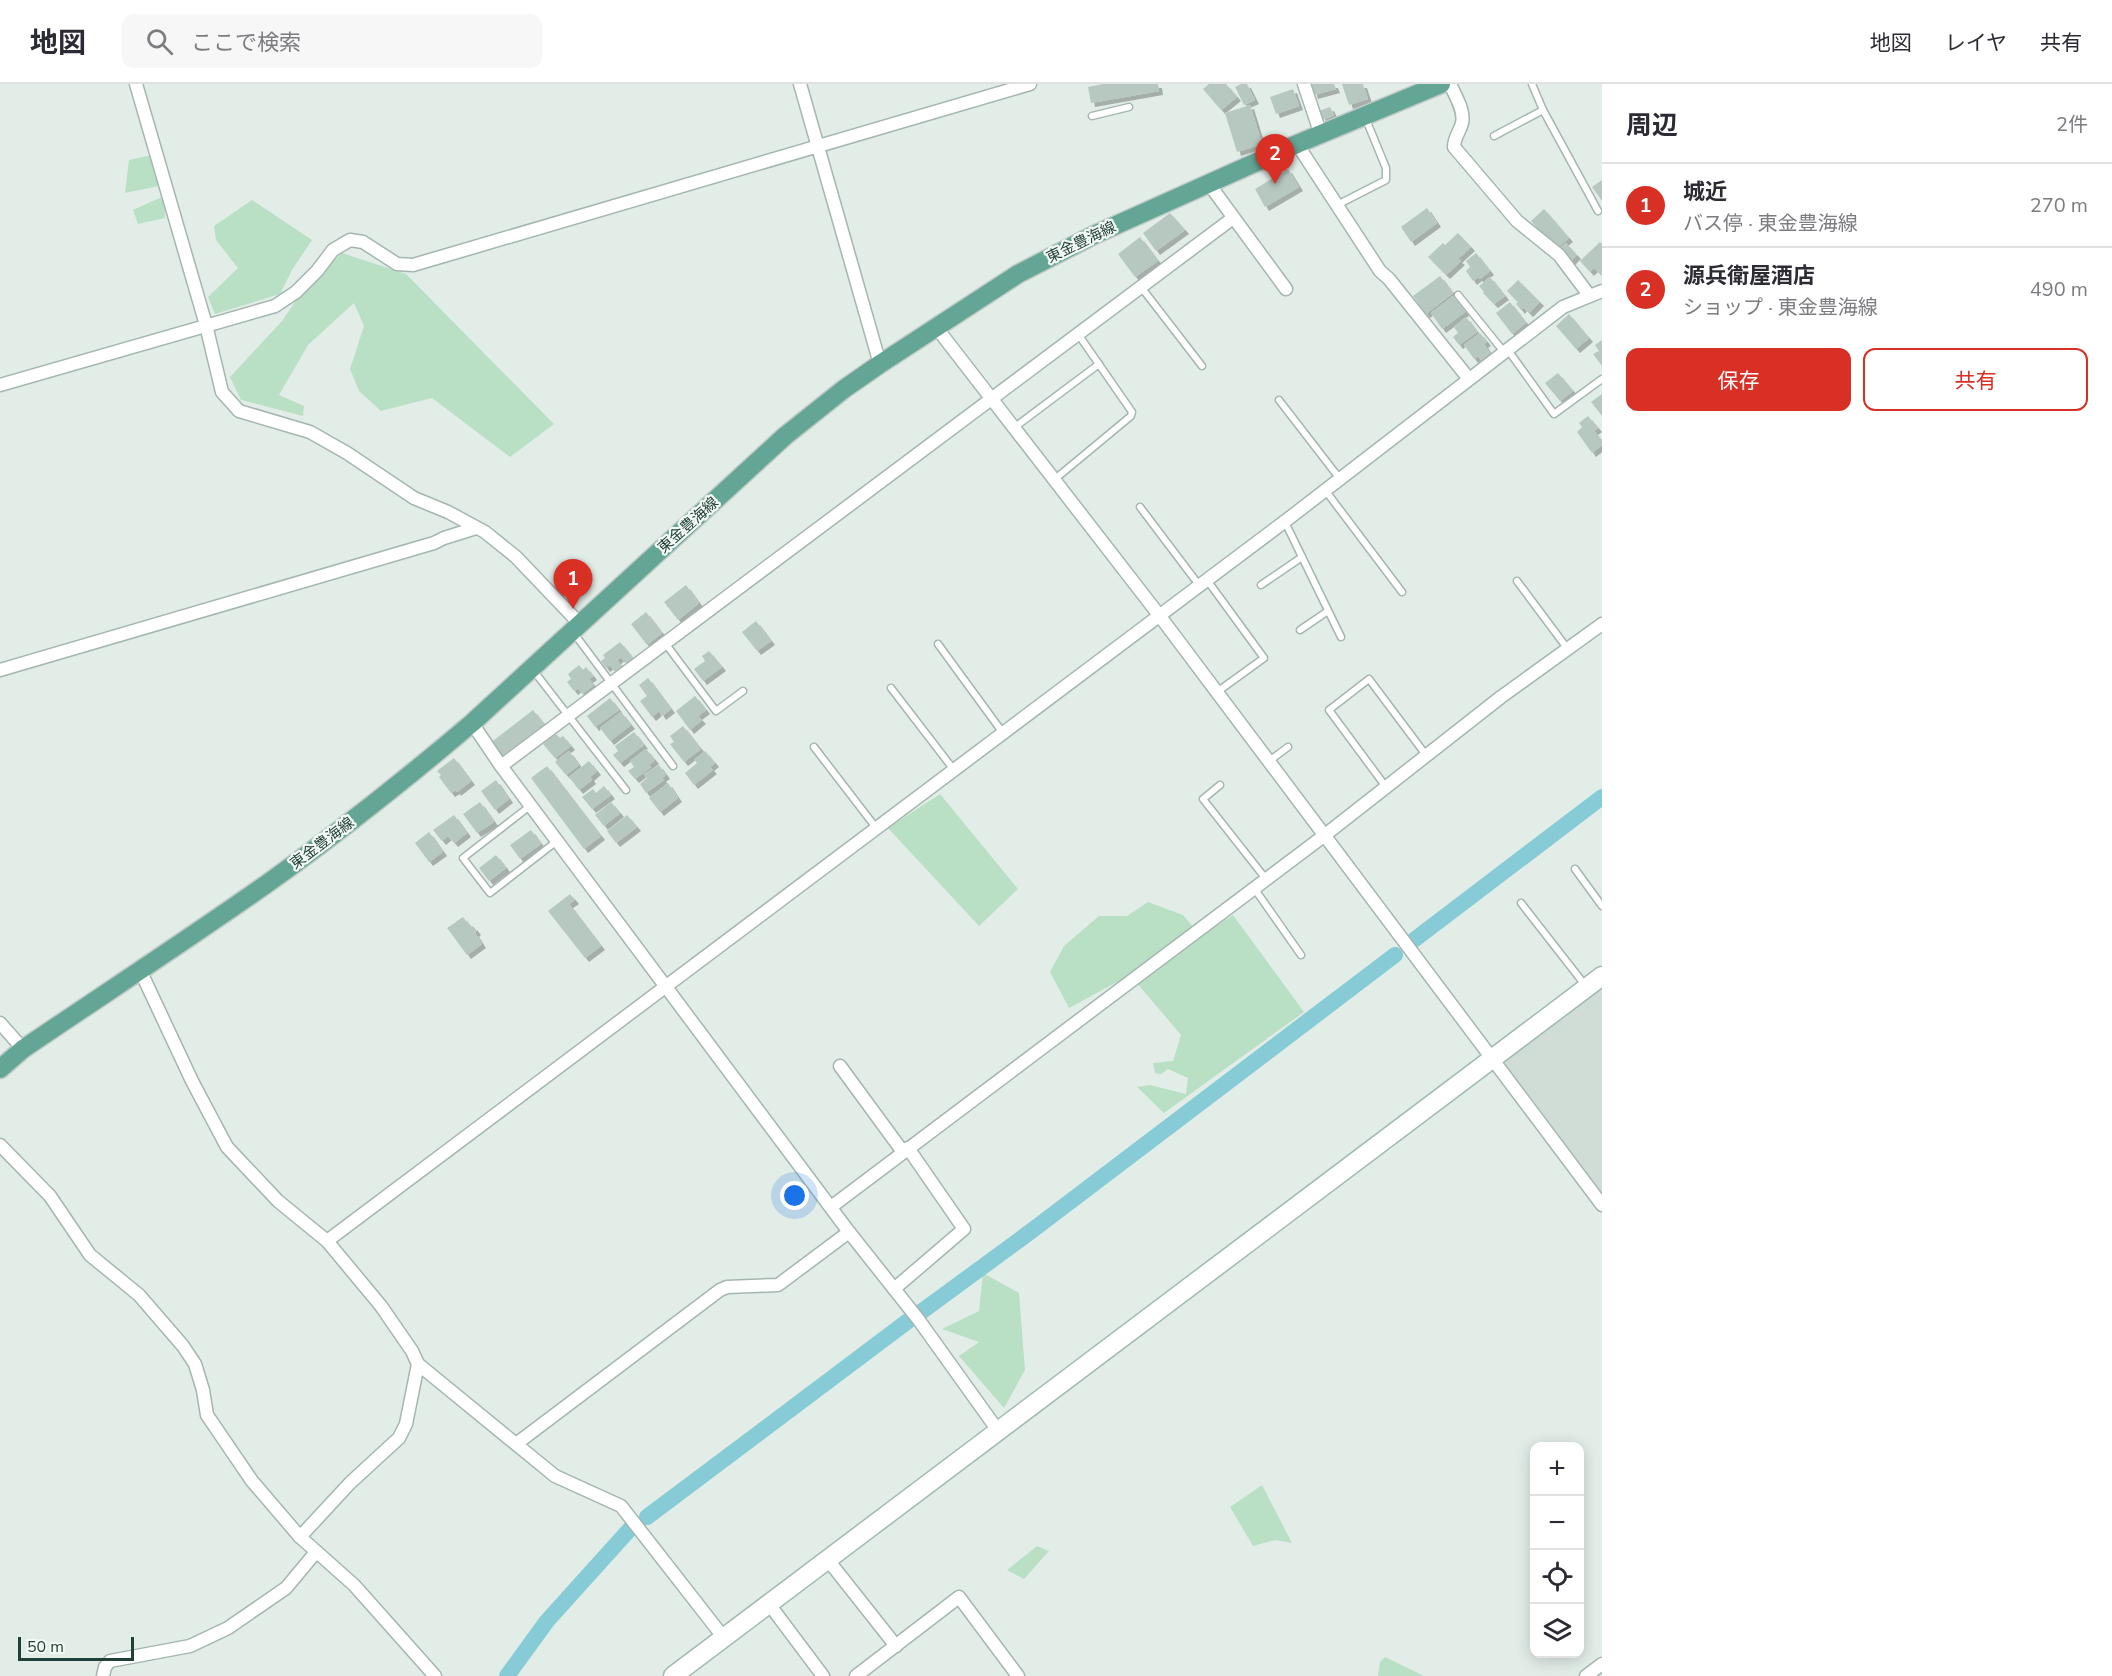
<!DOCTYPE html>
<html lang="ja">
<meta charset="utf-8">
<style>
:root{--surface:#fff;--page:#f7f7f7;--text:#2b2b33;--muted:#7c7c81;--line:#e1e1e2;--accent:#d93025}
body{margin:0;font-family:"Nunito Sans","Noto Sans JP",sans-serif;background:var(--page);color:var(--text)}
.controls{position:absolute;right:18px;bottom:18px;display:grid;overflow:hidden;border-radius:12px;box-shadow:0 3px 15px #0003}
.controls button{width:54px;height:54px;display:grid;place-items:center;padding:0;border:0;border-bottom:2px solid var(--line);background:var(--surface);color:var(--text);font:30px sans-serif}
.scale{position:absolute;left:18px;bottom:15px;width:116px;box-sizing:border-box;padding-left:6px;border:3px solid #214037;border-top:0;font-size:16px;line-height:21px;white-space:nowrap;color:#214037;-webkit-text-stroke:4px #f3faf6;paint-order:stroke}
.you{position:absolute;left:795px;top:1112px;width:21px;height:21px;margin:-15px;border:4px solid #fff;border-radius:50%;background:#1a73e8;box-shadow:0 0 0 9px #1a73e833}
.badge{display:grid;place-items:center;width:39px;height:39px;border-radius:50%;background:var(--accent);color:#fff;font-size:20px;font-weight:700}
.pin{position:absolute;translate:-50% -50px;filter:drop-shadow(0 2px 3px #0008)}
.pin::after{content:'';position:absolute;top:32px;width:21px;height:18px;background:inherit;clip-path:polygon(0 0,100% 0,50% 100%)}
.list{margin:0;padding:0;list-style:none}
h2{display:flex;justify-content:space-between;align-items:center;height:78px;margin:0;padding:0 24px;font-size:26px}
h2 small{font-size:20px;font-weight:400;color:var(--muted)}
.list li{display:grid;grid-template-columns:39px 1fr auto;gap:18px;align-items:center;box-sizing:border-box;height:84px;padding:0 24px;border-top:2px solid var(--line)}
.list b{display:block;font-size:22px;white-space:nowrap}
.list p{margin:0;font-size:20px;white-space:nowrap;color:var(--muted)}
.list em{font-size:20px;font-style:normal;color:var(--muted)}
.actions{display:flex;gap:12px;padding:18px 24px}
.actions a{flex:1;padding:14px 0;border:2px solid var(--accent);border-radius:12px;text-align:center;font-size:21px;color:var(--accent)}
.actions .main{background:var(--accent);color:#fff}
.icon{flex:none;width:33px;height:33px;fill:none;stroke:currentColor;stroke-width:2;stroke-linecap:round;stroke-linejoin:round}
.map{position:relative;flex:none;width:1602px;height:1592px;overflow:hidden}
header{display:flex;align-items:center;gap:36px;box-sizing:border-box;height:84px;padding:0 30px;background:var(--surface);border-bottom:2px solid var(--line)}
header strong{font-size:28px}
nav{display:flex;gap:33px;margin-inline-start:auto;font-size:21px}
.search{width:420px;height:54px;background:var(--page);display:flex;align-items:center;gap:15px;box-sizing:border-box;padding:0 21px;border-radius:12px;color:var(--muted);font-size:22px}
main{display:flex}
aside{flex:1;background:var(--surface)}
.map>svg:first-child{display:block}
.built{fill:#d0ddd7}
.green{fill:#b9e0c4}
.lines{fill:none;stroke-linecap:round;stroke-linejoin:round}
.canal{stroke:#86cbd6;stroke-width:16}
.building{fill:#b7c8c1;filter:url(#shadow)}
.lane-casing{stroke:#a4b6af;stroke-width:9}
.street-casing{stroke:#a4b6af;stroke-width:15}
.secondary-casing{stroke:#a0bab1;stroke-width:21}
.primary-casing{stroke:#c1cac7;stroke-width:21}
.lane{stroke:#fff;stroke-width:6}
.street{stroke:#fff;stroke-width:12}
.secondary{stroke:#fff;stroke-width:18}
.primary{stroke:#63a695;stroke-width:18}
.labels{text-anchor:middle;stroke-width:4.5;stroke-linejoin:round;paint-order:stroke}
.street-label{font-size:15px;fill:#214037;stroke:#f3faf6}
</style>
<header>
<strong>地図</strong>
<div class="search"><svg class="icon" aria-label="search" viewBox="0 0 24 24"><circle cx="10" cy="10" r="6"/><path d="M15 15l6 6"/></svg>ここで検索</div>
<nav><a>地図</a><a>レイヤ</a><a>共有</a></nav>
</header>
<main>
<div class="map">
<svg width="1602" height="1592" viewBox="0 0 1602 1592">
<defs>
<filter id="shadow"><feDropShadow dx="4" dy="4" stdDeviation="0" flood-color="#0004"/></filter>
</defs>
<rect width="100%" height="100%" fill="#e2ede8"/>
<path class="built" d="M1602,903v207l-99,-132z"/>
<g class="green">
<path d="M152,71l7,31 -34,7 4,-33z"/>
<path d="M164,112l1,22 -27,6 -5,-14z"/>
<path d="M252,116l60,40 -20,30 -12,24 -65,20 -7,-17 30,-29 -22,-28 -2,-14z"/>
<path d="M342,169l64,21 148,150 -44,33 -78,-59 -51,13 -22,-20 -9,-22 14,-43 -10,-23 -46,42 -29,50 25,11 -1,10 -62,-16 -11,-23 52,-56 19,-28z"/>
<path d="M940,710l78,95 -39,37 -91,-98z"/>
<path d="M1148,818l35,13 18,21 32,-21 71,97 -140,101 -27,-26 13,-2 36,9 2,-16 -20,-9 -7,5 -6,-1 -2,-10 20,-2 8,-26 -51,-60 -61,33 -19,-36 14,-26 35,-30h28z"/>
<path d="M983,1189l36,20 6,77 -21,38 -45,-52 20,-14 -37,-13 37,-18z"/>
<path d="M1262,1401l30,58 -17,-3 -22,6 -23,-39z"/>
<path d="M1037,1462l12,5 -25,28 -17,-9z"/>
<path d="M1385,1573l39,19h-46l2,-14z"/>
</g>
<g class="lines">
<g class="canal">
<path d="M1414,856l188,-143"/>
<path d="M921,1228l109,-80 365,-277"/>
<path d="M647,1433l261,-196"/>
<path d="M507,1592l40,-55 83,-92"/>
</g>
</g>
<g class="building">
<path d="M1103,0h55l1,7 -68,12 -3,-16z"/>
<path d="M1209,0h17l11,13 -16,13 -18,-21z"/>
<path d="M1241,0h6l8,16 -11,5 -9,-18z"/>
<path d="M1311,0h23l2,5 -22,6z"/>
<path d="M1342,0h21l5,15 -19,6z"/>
<path d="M1293,5l6,17 -23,8 -6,-17z"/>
<path d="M1250,21l12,39 -25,8 -12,-39z"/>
<path d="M1330,23l4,8 -11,5 -4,-9z"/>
<path d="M1288,85l11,18 -34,20 -10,-18z"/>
<path d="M1602,96v21l-10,-14z"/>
<path d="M1427,124l10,15 -26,19 -10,-15z"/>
<path d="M1544,125l25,29 -13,11 -25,-28z"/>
<path d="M1170,129l15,17 -29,21 -13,-18z"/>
<path d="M1458,149l13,14 -13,12 3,2 -15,14 -18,-18 15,-14 2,2z"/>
<path d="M1140,153l18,24 -23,16 -17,-23z"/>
<path d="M1600,158l2,2v32l-8,-8 -4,4 -10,-11z"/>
<path d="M1566,159l11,12 -7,7 -11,-13z"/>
<path d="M1476,169l14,18 -10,8 -2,-2 -5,4 -7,-10 4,-4 -4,-6z"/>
<path d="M1440,192l13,17 -27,21 -13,-18z"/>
<path d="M1490,193l15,19 -11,8 -11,-11 1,-1 -5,-6z"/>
<path d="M1518,196l22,22 -11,11 -6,-6 -2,3 -5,-6 2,-2 -11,-11z"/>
<path d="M1453,212l12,16 -23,17 -11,-16z"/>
<path d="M1510,218l16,21 -14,11 -16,-21z"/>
<path d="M1569,230l20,24 -13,11 -20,-23z"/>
<path d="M1466,233l11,15 -18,13 -6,-8 5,-4 -4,-6z"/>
<path d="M1480,249l7,9 -3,2 6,9 -9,7 -3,-4 -4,3 -10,-14z"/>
<path d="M1602,256v26l-9,-12 6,-3 -4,-6z"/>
<path d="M1558,289l15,18 -13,10 -15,-18z"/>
<path d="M1602,310v22l-11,-14z"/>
<path d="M1588,332l10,12 -4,3 8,10v4l-10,8 -15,-21 5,-5 -3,-4z"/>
<path d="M686,501l13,18 -21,17 -14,-18z"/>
<path d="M646,528l16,21 -15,12 -16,-21z"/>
<path d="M756,537l15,20 -14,10 -15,-19z"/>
<path d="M620,558l13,16 -8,5 -4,-6 -4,3 5,7 -7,5 -5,-7 -4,3 -5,-7 4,-3 -2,-3z"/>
<path d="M709,567l13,16 -19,14 -9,-12 11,-8 -3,-5z"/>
<path d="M579,581l4,5 3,-3 7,9 -4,3 5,6 -12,9 -4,-6 -4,3 -7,-9 4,-3 -3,-5z"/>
<path d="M648,594l23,31 -9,7 -3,-5 -7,6 -12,-16 7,-5 -8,-11z"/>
<path d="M695,612l11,14 -8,6 4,4 -12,10 -14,-19z"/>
<path d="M610,614l9,12 -24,17 -8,-11z"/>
<path d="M533,626l11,14 -44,34 -11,-14z"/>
<path d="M621,628l10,13 -21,16 -10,-13z"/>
<path d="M683,642l18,23 -17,13 -14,-18 4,-2 -4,-6z"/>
<path d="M634,648l10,13 -24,18 -7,-8 5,-4 -3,-5z"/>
<path d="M556,650l4,4 3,-2 8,10 -16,12 -12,-14z"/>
<path d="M646,665l9,11 -6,5 2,2 -16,12 -7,-8 6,-4 -4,-6z"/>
<path d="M569,667l10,14 -13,10 -11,-13z"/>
<path d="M705,667l10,12 -5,4 3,3 -19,15 -9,-12 12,-10 -3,-3z"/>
<path d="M454,674l17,23 -14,11 -1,-2 -5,3 -12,-16 2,-2 -4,-4z"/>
<path d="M589,677l8,10 -7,6 2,3 -13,10 -10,-13z"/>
<path d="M659,681l7,10 -4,3 2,2 -18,13 -6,-9 7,-6 -3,-4z"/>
<path d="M547,682l54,70 -17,13 -53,-71z"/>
<path d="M496,696l13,19 -14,11 -14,-19z"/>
<path d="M668,699l10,15 -18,14 -11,-14z"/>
<path d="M604,702l7,9 -19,14 -10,-12 11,-8 3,4z"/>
<path d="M480,718l14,20 -17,11 -14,-19z"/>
<path d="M611,718l9,11 -16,13 -9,-11z"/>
<path d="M454,731l13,18 -13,10 -6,-7 -6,5 -9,-11z"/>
<path d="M627,731l10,12 -21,16 -9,-12z"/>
<path d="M531,746l10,14 -21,15 -10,-14z"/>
<path d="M429,748l14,20 -14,10 -14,-19z"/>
<path d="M496,771l10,13 -17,13 -10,-13z"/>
<path d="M570,810l5,6 -6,4 32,42 -16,12 -37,-47z"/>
<path d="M463,833l8,10 2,-1 4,5 -2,2 7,11 -15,11 -20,-27z"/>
</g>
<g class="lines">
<g class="lane-casing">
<g id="lane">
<path d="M1532,0l11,26 55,101"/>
<path d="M1092,32l37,-9"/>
<path d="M1494,52l49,-26"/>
<path d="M1337,121l49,-25v-12l-21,-51"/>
<path d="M1141,203l61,79"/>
<path d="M1458,211l46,57"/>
<path d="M1508,266l46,64 48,-35"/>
<path d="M1279,316l61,79"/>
<path d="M1015,343l84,-63"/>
<path d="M1055,395l76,-63 1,-4 -54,-78"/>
<path d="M1325,406l77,102"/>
<path d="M1140,423l59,78"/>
<path d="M1285,438l56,115"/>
<path d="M1207,496l57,78 -47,34"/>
<path d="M1517,497l50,67"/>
<path d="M1261,501l41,-28"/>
<path d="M1300,546l28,-19"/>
<path d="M573,548l100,134"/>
<path d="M665,559l51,68 27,-20"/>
<path d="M938,560l65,89"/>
<path d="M533,586l93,120"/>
<path d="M891,604l63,82"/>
<path d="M814,663l63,82"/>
<path d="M1269,677l19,-14"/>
<path d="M1220,701l-17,14 63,80"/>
<path d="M1386,703l-57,-77 40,-31 57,76"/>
<path d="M530,722l-67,52 27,35 67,-52"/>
<path d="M1575,785l27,37"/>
<path d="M1254,804l47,67"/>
<path d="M1521,819l64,82"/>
</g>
</g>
<g class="street-casing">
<g id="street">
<path d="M136,0l70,241 16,67 17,19 71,21 37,21 67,45 34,14 37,20 31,25 64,67"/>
<path d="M800,0l80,280"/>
<path d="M1304,0l17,51"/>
<path d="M1450,0c5,11 15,27 12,39 -2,9 -8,14 -8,24l63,74 42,34 30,40"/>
<path d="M1297,60l83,127 9,8 80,100"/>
<path d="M1209,100l77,105"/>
<path d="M936,243l223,288 443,590"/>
<path d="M0,301l275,-79 21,-14 21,-21 16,-21 17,-10 13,2 34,22 16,1 617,-181"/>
<path d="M0,586l434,-127 10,-5 32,-10"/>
<path d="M472,639l29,43 348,466 69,87 81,113"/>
<path d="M501,682l732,-548"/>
<path d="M140,886l52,111 35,66 51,54 49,40 54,65 31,45 6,13 -12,60 -7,14 -49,45 -50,54"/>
<path d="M0,939l23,26"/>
<path d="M840,982l63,86"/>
<path d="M0,1061l50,51 40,59 49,40 44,51 12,18 8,26 4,25 45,66 48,56 54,48 81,91"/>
<path d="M831,1123l494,-372 176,-138 101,-73"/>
<path d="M327,1157l961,-722 275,-212 39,-16"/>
<path d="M894,1205l70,-60 -56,-81"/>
<path d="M418,1280l137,112 66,30 103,132"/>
<path d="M516,1360l204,-154 7,-3 51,-2 71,-53"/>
<path d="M828,1476l68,86"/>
<path d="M769,1520l54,72"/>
<path d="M103,1592l2,-9 5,-6 80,-15 38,-18 58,-40 30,-36"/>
<path d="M856,1592l103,-79 59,79"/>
<path d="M1586,1592l16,-12"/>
</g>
</g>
<g class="secondary-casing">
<path id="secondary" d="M673,1592l929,-700"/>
</g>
<g class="primary-casing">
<path id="primary" d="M0,985l23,-20c81,-55 164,-109 245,-166 70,-50 138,-104 204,-160l313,-287 59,-47 36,-25 138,-90 76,-39 203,-91 144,-60"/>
</g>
<use href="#lane" class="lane"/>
<use href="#street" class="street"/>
<use href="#secondary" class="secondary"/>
<use href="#primary" class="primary"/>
</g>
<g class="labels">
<g class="street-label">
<text transform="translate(1081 158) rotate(-26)" y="5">東金豊海線</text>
<text transform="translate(688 441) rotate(-42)" y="5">東金豊海線</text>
<text transform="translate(322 759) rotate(-37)" y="5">東金豊海線</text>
</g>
</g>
</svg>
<div class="controls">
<button>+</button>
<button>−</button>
<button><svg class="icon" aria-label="locate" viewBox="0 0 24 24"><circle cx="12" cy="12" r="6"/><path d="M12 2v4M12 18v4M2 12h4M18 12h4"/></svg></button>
<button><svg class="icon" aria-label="layers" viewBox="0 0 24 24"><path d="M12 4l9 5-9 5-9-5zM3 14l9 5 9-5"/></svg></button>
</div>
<div class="scale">50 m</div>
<div class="you"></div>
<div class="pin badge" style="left:573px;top:525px">1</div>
<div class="pin badge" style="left:1275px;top:100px">2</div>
</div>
<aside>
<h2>周辺<small>2件</small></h2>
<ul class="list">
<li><span class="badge">1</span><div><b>城近</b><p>バス停 · 東金豊海線</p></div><em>270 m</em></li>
<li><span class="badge">2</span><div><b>源兵衛屋酒店</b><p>ショップ · 東金豊海線</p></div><em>490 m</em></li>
</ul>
<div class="actions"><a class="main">保存</a><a>共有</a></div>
</aside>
</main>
